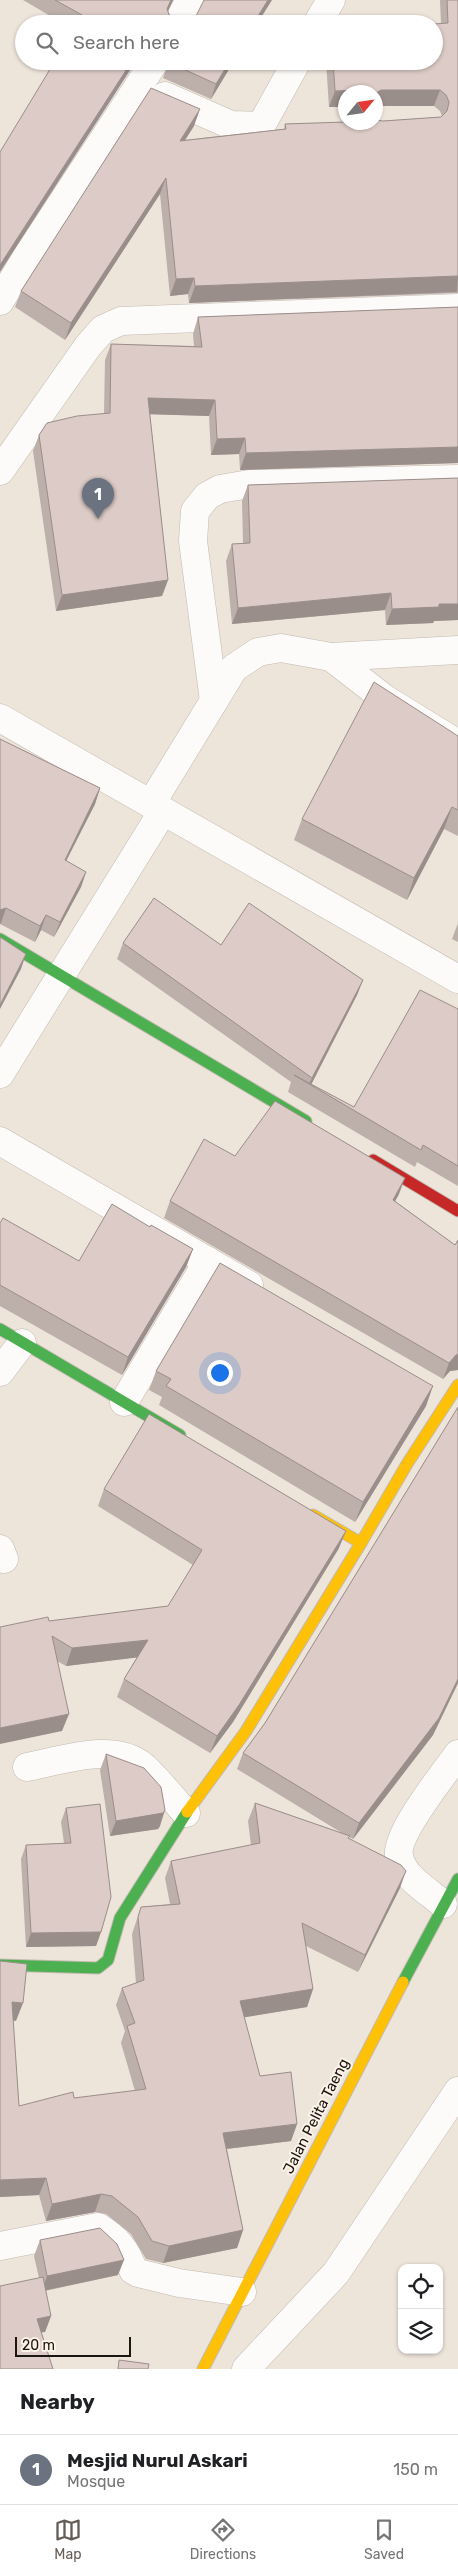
<!DOCTYPE html>
<style>
:root{--surface:#fff;--page:#f6f6f6;--text:#202124;--muted:#757577;--line:#e0e0e0;--accent:#655e57}
body{margin:0;font-family:Rubik,sans-serif;background:var(--page);color:var(--text)}
.controls{position:absolute;right:15px;bottom:15px;display:grid;overflow:hidden;border-radius:10px;box-shadow:0 1px 4px #0004}
.controls button{width:45px;height:45px;display:grid;place-items:center;padding:0;border:0;border-bottom:1px solid var(--line);background:var(--surface);color:var(--text);font:25px sans-serif}
.compass{position:absolute;left:338px;top:85px;width:45px;height:45px;border-radius:50%;background:var(--surface);box-shadow:0 1px 4px #0004;rotate:61deg}
.scale{position:absolute;left:15px;bottom:12px;width:116px;box-sizing:border-box;padding-left:5px;border:2px solid #1c1610;border-top:0;font-size:14px;line-height:18px;white-space:nowrap;color:#1c1610;-webkit-text-stroke:4px #fdf2e7;paint-order:stroke}
.you{position:absolute;left:219px;top:1372px;width:18px;height:18px;margin:-12px;border:4px solid #fff;border-radius:50%;background:#1a73e8;box-shadow:0 0 0 8px #1a73e833}
.badge{display:grid;place-items:center;width:32px;height:32px;border-radius:50%;background:var(--accent);color:#fff;font-size:16px;font-weight:700}
.pin{position:absolute;translate:-50% -41px;filter:drop-shadow(0 1px 2px #0008)}
.pin::after{content:'';position:absolute;top:26px;width:18px;height:15px;background:inherit;clip-path:polygon(0 0,100% 0,50% 100%)}
.list{margin:0;padding:0;list-style:none}
h2{display:flex;justify-content:space-between;align-items:center;height:65px;margin:0;padding:0 20px;font-size:21px}
h2 small{font-size:16px;font-weight:400;color:var(--muted)}
.list li{display:grid;grid-template-columns:32px 1fr auto;gap:15px;align-items:center;box-sizing:border-box;height:70px;padding:0 20px;border-top:1px solid var(--line)}
.list b{display:block;font-size:19px;white-space:nowrap}
.list p{margin:0;font-size:16px;white-space:nowrap;color:var(--muted)}
.list em{font-size:16px;font-style:normal;color:var(--muted)}
.icon{flex:none;width:28px;height:28px;fill:none;stroke:currentColor;stroke-width:2;stroke-linecap:round;stroke-linejoin:round}
.map{position:relative;flex:none;width:458px;height:2369px;overflow:hidden}
.search{position:absolute;background:var(--surface);box-shadow:0 1px 4px #0004;left:15px;right:15px;top:15px;height:55px;display:flex;align-items:center;gap:12px;box-sizing:border-box;padding:0 18px;border-radius:28px;color:var(--muted);font-size:19px}
.sheet{height:135px;background:var(--surface)}
nav{display:flex;justify-content:space-around;align-items:center;box-sizing:border-box;height:70px;border-top:1px solid var(--line);background:var(--surface);font-size:14px;color:var(--muted)}
nav a{display:grid;justify-items:center;gap:2px}
nav .on{color:var(--accent)}
.map>svg:first-child{display:block}
.lines{fill:none;stroke-linecap:round;stroke-linejoin:round}
.street-casing{stroke:#c2bab2;stroke-width:29}
.fast-casing{stroke:#c2bab2;stroke-width:13}
.slow-casing{stroke:#c2bab2;stroke-width:13}
.jam-casing{stroke:#c2bab2;stroke-width:13}
.street{stroke:#fcfbf9;stroke-width:28}
.fast{stroke:#4caf50;stroke-width:11}
.slow{stroke:#ffc107;stroke-width:11}
.jam{stroke:#c62828;stroke-width:11}
.wall{fill:#bdafaa}
.shaded-wall{fill:#9a8e8b}
.building{fill:#dccbc6;stroke:#9a8e8b}
.labels{text-anchor:middle;stroke-width:4;stroke-linejoin:round;paint-order:stroke}
.street-label{font-size:15px;fill:#1c1610;stroke:#fdf2e7}
</style>
<div class="map">
<svg width="458" height="2369" viewBox="0 0 458 2369">
<rect width="100%" height="100%" fill="#ede4da"/>
<g class="lines">
<g class="street-casing">
<g id="street">
<path d="M177,24l13,-24"/>
<path d="M317,24l14,-24"/>
<path d="M165,96l66,29 30,1 36,-65"/>
<path d="M0,301l26,-43 129,-197"/>
<path d="M0,471l88,-125 15,-17 18,-8 337,-13"/>
<path d="M331,657l54,42 73,45"/>
<path d="M214,701l-21,-160 2,-30 12,-15 13,-7 29,-5 209,-5"/>
<path d="M0,718l458,261"/>
<path d="M151,804l83,-136 24,-16 23,-4 50,9 127,-7"/>
<path d="M0,1074l163,-263"/>
<path d="M0,1141l249,144"/>
<path d="M0,1372l22,-29"/>
<path d="M124,1402l84,-141"/>
<path d="M0,1549l4,10"/>
<path d="M27,1767c34,-6 87,-26 117,0 15,14 28,31 42,46"/>
<path d="M443,1904c-15,-13 -41,-28 -44,-48 -4,-22 45,-82 59,-102"/>
<path d="M0,2246l98,-19c18,11 29,23 35,43l5,3 41,10 63,9"/>
<path d="M246,2369l90,-96 122,-182"/>
</g>
</g>
<g class="fast-casing">
<g id="fast">
<path d="M0,939l306,182"/>
<path d="M0,1329l180,106"/>
<path d="M0,1965l98,3 10,-8 12,-42 67,-106"/>
<path d="M403,1982l55,-103"/>
</g>
</g>
<g class="slow-casing">
<g id="slow">
<path d="M313,1515l48,28 46,-79 51,-79"/>
<path d="M187,1812l59,-81 115,-188"/>
<path d="M203,2369l200,-387"/>
</g>
</g>
<g class="jam-casing">
<path id="jam" d="M373,1160l85,51"/>
</g>
<use href="#street" class="street"/>
<use href="#fast" class="fast"/>
<use href="#slow" class="slow"/>
<use href="#jam" class="jam"/>
</g>
<g class="wall">
<path d="M23,0h150l-5,11 2,6 6,5 5,2h-117z"/>
<path d="M440,0h18v293l-269,10 -1,-9 -18,2 -10,-102 -95,146 -50,-33 6,-16 173,-165 -9,14 99,-11 1,-5 98,-3 58,-4 1,-1 -2,-5 -6,-5h-58v-14h-30v15h-17l-3,-46h108l7,-37z"/>
<path d="M169,61h65l-23,38 -48,-21z"/>
<path d="M458,307v156l-218,7 -1,-16 -28,1 -2,-39 -59,-2 18,166 -6,16 -106,15 -23,-160 6,-16 65,-21 1,-54 6,-16 83,2 -1,-12 5,-17z"/>
<path d="M458,478v142l-24,1 -1,2 -47,2 -1,-15 -153,14 -6,-63 6,-17 11,-1 -1,-42 6,-16z"/>
<path d="M458,736v100l-14,-7 -37,71 -113,-60 8,-21z"/>
<path d="M0,739l100,49 -5,16 -29,57 20,11 -5,15 -27,50 -13,-7 -6,12 -35,-18z"/>
<path d="M458,923v19l-6,-3z"/>
<path d="M123,943l98,2 142,35 -6,15 -46,89 43,23 104,-98v177l-41,-24 -2,5 -127,-75 3,-10 -174,-123z"/>
<path d="M235,1156l164,38 -4,7 60,44 3,-5v130l-8,1 -7,8 -279,-161 6,-17z"/>
<path d="M0,1223l79,38 71,-34 43,22 -7,18 -64,108 -122,-69z"/>
<path d="M156,1371l270,35 -71,116 -196,-117 3,-8 -13,-7z"/>
<path d="M458,1407v276l-25,52 -80,104 -4,-2v1l51,50 -42,84 -52,-26 7,43 -6,18 -63,10 16,59 37,48 -6,17 -64,8 16,81 -6,18 -74,15 -17,-4 -15,-25 -25,-20 -11,-2 -49,9 -7,-26 -39,2v-236l16,60 -3,-1 6,86 55,-8 61,-7 -14,-48 4,-12 -9,-26 6,-17 14,-5 -4,-49 9,-27 29,-3 -5,-26 6,-17 80,-16 -3,-24 7,-18 87,30 -105,-64 6,-16 22,-30z"/>
<path d="M104,1489l235,59 -106,174 -23,31 -93,-56 7,-18 13,-22 -71,9 -9,-5 5,70 -13,-110 119,-15 25,-41 -95,-59z"/>
<path d="M106,1754l54,72 -2,3 -48,7 -10,-66z"/>
<path d="M66,1808l35,124 -5,14 -70,1 -5,-88 5,-14 38,-2 -3,-21z"/>
<path d="M40,2240l78,35 -73,16 6,25 -6,16h-4l-41,37 39,-91 -5,-22z"/>
</g>
<g class="shaded-wall">
<path d="M171,0h2l-11,24 5,-15z"/>
<path d="M268,0h4l-15,24h-4z"/>
<path d="M132,61h4l-136,211v-7z"/>
<path d="M230,61h4l-23,38 5,-15z"/>
<path d="M357,90l-1,2h-10v15h-17l6,-16z"/>
<path d="M381,90h59l-6,16h-58v-13z"/>
<path d="M200,109l-6,17 -20,31 6,-16z"/>
<path d="M166,178l-6,16 -95,146 6,-17z"/>
<path d="M458,276l-1,16 -268,11 6,-17z"/>
<path d="M194,278l-6,16 -18,2 6,-17z"/>
<path d="M148,398l67,2 -6,16 -67,-2z"/>
<path d="M245,438l-6,16 -28,1 6,-16z"/>
<path d="M458,447v16l-218,7 6,-17z"/>
<path d="M168,580l-6,16 -106,15 6,-16z"/>
<path d="M391,593l-6,17 -153,14 6,-16z"/>
<path d="M439,604h19v16l-24,1 -1,2 -47,2 6,-16z"/>
<path d="M100,788l-5,16 -36,71 6,-15z"/>
<path d="M452,807l-8,22 -37,71 7,-22z"/>
<path d="M86,872l-5,15 -27,50 6,-15z"/>
<path d="M6,908l-5,15 -1,1v-14z"/>
<path d="M46,915l-5,15 -6,12 5,-16z"/>
<path d="M26,954l-5,15 -21,40v-4z"/>
<path d="M363,980l-6,15 -46,90 -2,-1 3,-6z"/>
<path d="M405,1178l-6,16 -12,22 6,-16z"/>
<path d="M193,1249l-7,18 -64,108 6,-18z"/>
<path d="M458,1354v16l-8,1 -7,8 6,-16 7,-8z"/>
<path d="M433,1386l-7,20 -71,116 8,-20z"/>
<path d="M346,1531l-7,17 -106,174 -23,31 7,-17z"/>
<path d="M148,1640l-7,17 -75,9 6,-18z"/>
<path d="M458,1679v4l-25,52 -80,104 6,-16z"/>
<path d="M69,1714l-7,17 -62,13v-16z"/>
<path d="M165,1810l-5,16 -2,3 -48,7 6,-15z"/>
<path d="M406,1871l-6,17 -42,84 7,-17z"/>
<path d="M101,1932l-5,14 -70,1 5,-14z"/>
<path d="M313,1989l-6,18 -73,12 6,-18z"/>
<path d="M12,2002l11,1 -7,18 -10,-2z"/>
<path d="M297,2124l-6,17 -74,9 6,-17z"/>
<path d="M46,2178l-7,17 -39,2v-17z"/>
<path d="M101,2194l-6,18 -49,9 6,-17z"/>
<path d="M243,2230l-6,18 -74,15 6,-17z"/>
<path d="M124,2260l-6,15 -76,16 5,-15z"/>
<path d="M51,2316l-6,16 -14,2 6,-15z"/>
</g>
<g class="building">
<path d="M55,0h116l-4,9 3,8 6,5 5,2h-104l5,-9z"/>
<path d="M204,0h64l-15,24h-69l6,-2 6,-6z"/>
<path d="M447,0h11v276l-263,10 -1,-8 -18,1 -10,-101 -95,145 -50,-32 130,-203 49,21 -20,32 106,-12 -1,-5 61,-2h30v-2l7,1 58,-4 6,-6 2,-9 -3,-7 -6,-5h-59l-5,3v-1h-11l-8,-2 -22,1 -2,-30h101v-37l14,-1z"/>
<path d="M55,61h77l-132,204v-113z"/>
<path d="M169,61h61l-14,23 -48,-22z"/>
<path d="M458,307v140l-212,6 -1,-15 -28,1 -2,-39 -67,-2 20,182 -106,15 -23,-160 8,-12 30,-7 33,-3 1,-69 91,3 -4,-30z"/>
<path d="M458,478v126h-19v3l-47,2 -1,-16 -153,15 -6,-64 18,-1 -2,-58z"/>
<path d="M374,682l84,54v74l-6,-3 -38,71 -112,-59z"/>
<path d="M0,739l100,49 -35,72 21,12 -26,50 -14,-7 -6,11 -34,-18 -6,2z"/>
<path d="M154,898l67,47 28,-42 114,77 -51,98 -189,-135z"/>
<path d="M0,937l26,17 -26,51z"/>
<path d="M420,990l38,19v157l-35,-21 -2,5 -127,-75 60,32z"/>
<path d="M275,1101l130,77 -12,22 62,45 3,-5v114l-2,1 -7,8 -279,-162 34,-62 31,17z"/>
<path d="M112,1204l38,23 1,-2 42,24 -65,108 -128,-72v-62l3,-5 76,43z"/>
<path d="M220,1263l213,123 -70,116 -197,-116 5,-7 -15,-8z"/>
<path d="M458,1407v272l-19,39 -80,105 -116,-70 22,-30z"/>
<path d="M149,1414l197,117 -107,174 -22,31 -93,-57 24,-39 -76,8 -20,-12 17,78 -69,14v-101l48,-10 1,4 119,-15 34,-56 -98,-61z"/>
<path d="M106,1754l38,14 17,19 4,23 -2,3 -47,8z"/>
<path d="M255,1803l95,33 -2,2 53,27 5,6 -41,84 -63,-32 11,66 -73,12 20,75 31,-4 6,52 -74,9 20,97 -74,16 -17,-5 -14,-24 -26,-21 -11,-2 -49,10 -6,-26 -46,2v-219l27,3 -4,39 -11,-1 7,104 54,-14 1,6 72,-9 -19,-63 8,-3 -13,-35 22,-8 -6,-63 3,-10 39,-3 -9,-43 89,-18z"/>
<path d="M100,1804l11,93 -10,35 -70,1 -5,-88 45,-2 -5,-35z"/>
<path d="M100,2228l17,16 7,16 -77,16 -7,-36z"/>
<path d="M43,2277l8,39 -14,3 16,50h-53v-83z"/>
<path d="M119,2360l30,4 -1,5h-30z"/>
</g>
<g class="labels">
<g class="street-label">
<text transform="translate(316 2116) rotate(-63)" y="5">Jalan Pelita Taeng</text>
</g>
</g>
</svg>
<div class="controls">
<button><svg class="icon" aria-label="locate" viewBox="0 0 24 24"><circle cx="12" cy="12" r="6"/><path d="M12 2v4M12 18v4M2 12h4M18 12h4"/></svg></button>
<button><svg class="icon" aria-label="layers" viewBox="0 0 24 24"><path d="M12 4l9 5-9 5-9-5zM3 14l9 5 9-5"/></svg></button>
</div>
<svg class="compass" viewBox="-18 -18 36 36"><path d="M0-13l5 13h-10z" fill="#e53935"/><path d="M0 13l5-13h-10z" fill="#757577"/></svg>
<div class="scale">20 m</div>
<div class="you"></div>
<div class="pin badge" style="left:98px;top:519px;background:#6b7280">1</div>
<div class="search"><svg class="icon" aria-label="search" viewBox="0 0 24 24"><circle cx="10" cy="10" r="6"/><path d="M15 15l6 6"/></svg>Search here</div>
</div>
<section class="sheet">
<h2>Nearby<small></small></h2>
<ul class="list">
<li><span class="badge" style="background:#6b7280">1</span><div><b>Mesjid Nurul Askari</b><p>Mosque</p></div><em>150 m</em></li>
</ul>
</section>
<nav>
<a class="on"><svg class="icon" aria-label="map" viewBox="0 0 24 24"><path d="M3 6l6-2 6 2 6-2v14l-6 2-6-2-6 2zM9 4v14M15 6v14"/></svg>Map</a>
<a><svg class="icon" aria-label="directions" viewBox="0 0 24 24"><path d="M12 3l9 9-9 9-9-9zM9 14v-3h6M13 9l2 2-2 2"/></svg>Directions</a>
<a><svg class="icon" aria-label="saved" viewBox="0 0 24 24"><path d="M7 4h10v16l-5-4-5 4z"/></svg>Saved</a>
</nav>
